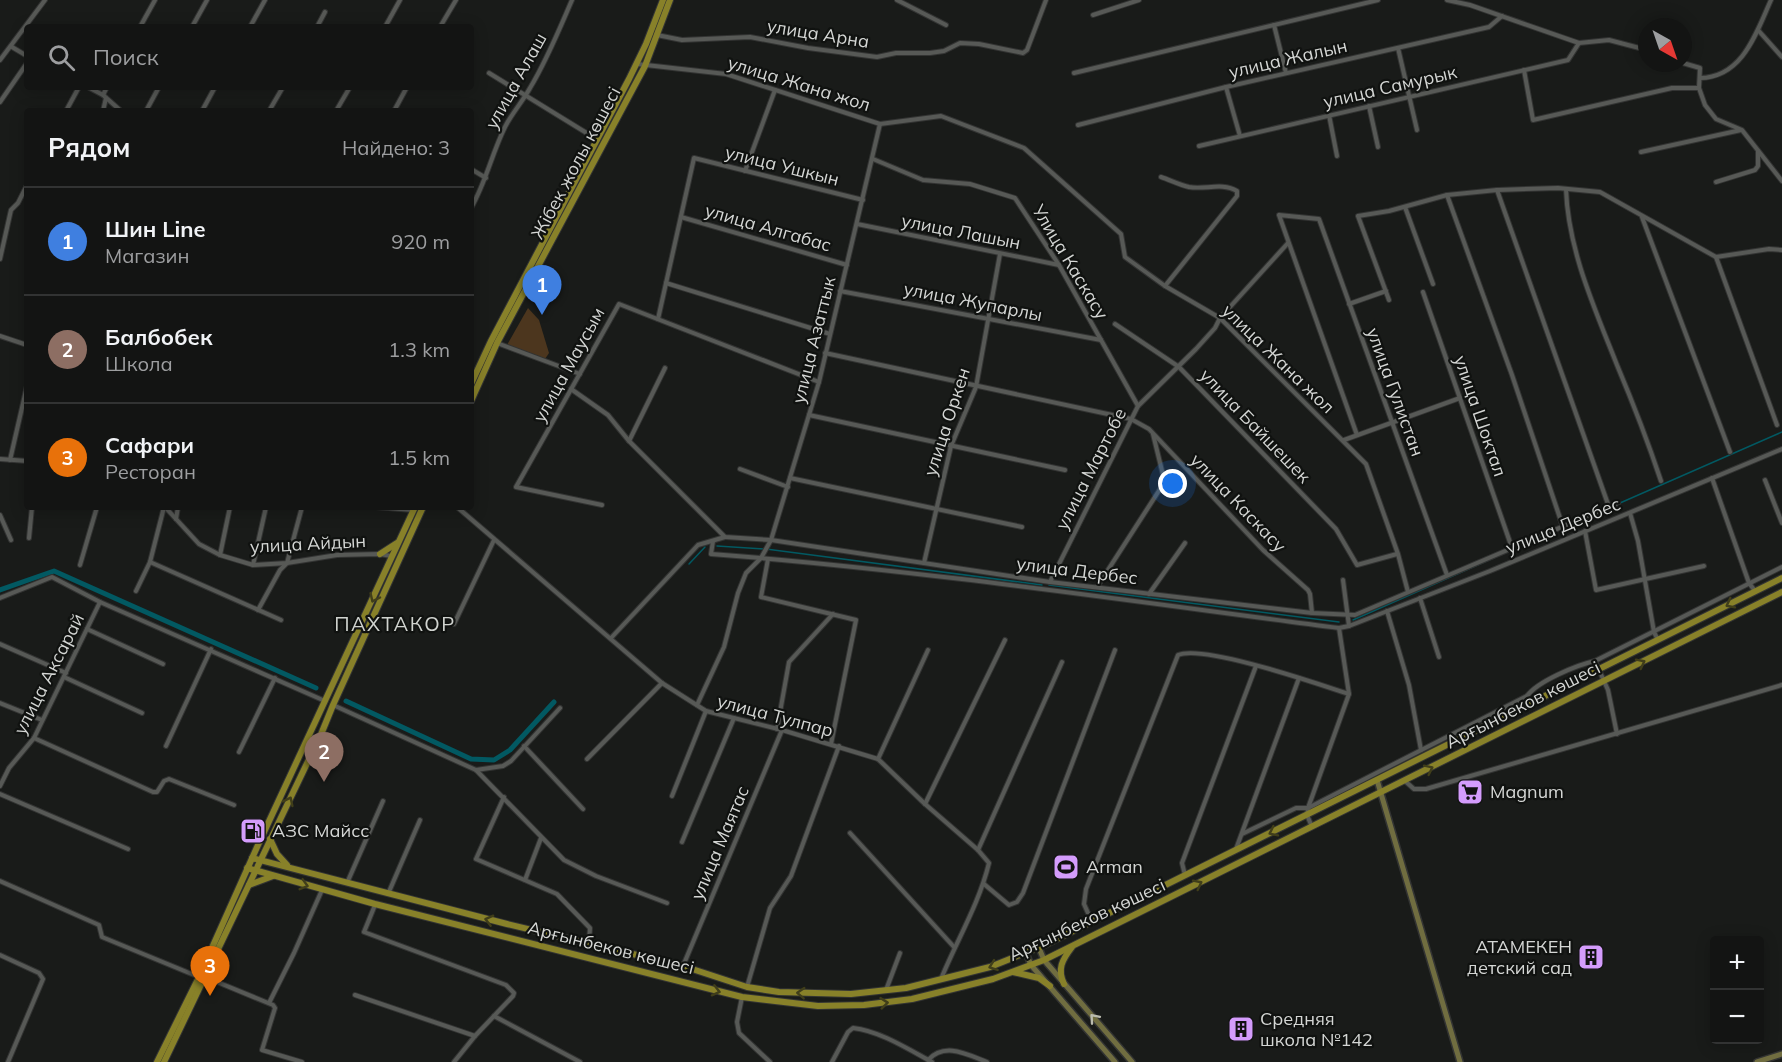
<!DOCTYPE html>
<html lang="ru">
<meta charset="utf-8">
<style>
:root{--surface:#131413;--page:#1c1d1c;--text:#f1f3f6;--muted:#9d9ea0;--line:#323333;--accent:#0b8043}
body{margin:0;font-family:Mulish,sans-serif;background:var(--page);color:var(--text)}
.controls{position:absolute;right:18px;bottom:18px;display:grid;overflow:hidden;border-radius:6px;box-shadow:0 3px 15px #0003}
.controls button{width:54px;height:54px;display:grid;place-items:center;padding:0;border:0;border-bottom:2px solid var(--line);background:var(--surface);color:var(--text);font:30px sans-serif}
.compass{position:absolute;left:1638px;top:18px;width:54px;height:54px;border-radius:50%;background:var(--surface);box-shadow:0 3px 15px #0003;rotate:140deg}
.you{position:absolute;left:1173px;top:484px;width:21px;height:21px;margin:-15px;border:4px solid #fff;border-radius:50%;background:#1a73e8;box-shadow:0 0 0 9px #1a73e833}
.badge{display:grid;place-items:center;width:39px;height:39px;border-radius:50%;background:var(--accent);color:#fff;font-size:20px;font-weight:700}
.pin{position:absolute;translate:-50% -50px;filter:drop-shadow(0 2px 3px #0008)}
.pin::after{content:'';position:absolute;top:32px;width:21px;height:18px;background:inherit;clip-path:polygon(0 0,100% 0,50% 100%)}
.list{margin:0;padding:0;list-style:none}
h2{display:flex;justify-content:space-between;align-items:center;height:78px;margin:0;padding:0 24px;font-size:26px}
h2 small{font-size:20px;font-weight:400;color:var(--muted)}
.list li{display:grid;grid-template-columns:39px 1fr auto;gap:18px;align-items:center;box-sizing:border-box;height:108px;padding:0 24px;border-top:2px solid var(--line)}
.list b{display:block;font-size:22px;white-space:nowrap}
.list p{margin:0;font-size:20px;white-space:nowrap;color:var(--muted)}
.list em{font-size:20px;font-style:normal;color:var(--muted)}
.icon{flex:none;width:33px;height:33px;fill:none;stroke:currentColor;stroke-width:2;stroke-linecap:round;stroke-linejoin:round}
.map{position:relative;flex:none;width:1782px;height:1062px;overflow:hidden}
.search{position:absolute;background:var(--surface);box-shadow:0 3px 15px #0003;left:24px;top:24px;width:450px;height:66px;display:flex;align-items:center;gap:15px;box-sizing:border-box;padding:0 21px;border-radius:6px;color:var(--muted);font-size:22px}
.panel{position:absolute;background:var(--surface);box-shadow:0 3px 15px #0003;left:24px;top:108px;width:450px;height:402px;border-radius:6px}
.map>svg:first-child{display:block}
.green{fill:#4c361e}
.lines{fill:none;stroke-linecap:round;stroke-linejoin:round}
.stream{stroke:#025962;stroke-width:1.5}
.canal{stroke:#025962;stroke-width:5}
.street-casing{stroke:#333433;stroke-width:6}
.secondary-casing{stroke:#333433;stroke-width:8}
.primary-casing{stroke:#333433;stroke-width:8}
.street{stroke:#575956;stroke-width:4}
.secondary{stroke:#706d40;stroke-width:5}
.primary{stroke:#888129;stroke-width:6}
.oneway{stroke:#403e1a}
.oneway2{stroke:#bbbcaf}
.labels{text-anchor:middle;stroke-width:4.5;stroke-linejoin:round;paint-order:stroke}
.street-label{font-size:18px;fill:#d4d6d4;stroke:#101210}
.poi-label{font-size:18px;fill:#d4d6d4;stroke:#101210;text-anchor:start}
.neighbourhood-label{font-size:20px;letter-spacing:1.5px;fill:#d0d3cf;stroke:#101210}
</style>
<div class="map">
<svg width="1782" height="1062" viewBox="0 0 1782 1062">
<rect width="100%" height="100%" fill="#191b19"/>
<path class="green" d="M528,308l11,12 10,33 -4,6 -38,-14z"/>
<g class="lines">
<g class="stream">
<path d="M1620,503l162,-71"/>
<path d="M717,546l49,3 276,36"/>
<path d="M689,564l16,-17"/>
<path d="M1049,585l290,37"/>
<path d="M1353,620l147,-65"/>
</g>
<g class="canal">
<path d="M0,590l54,-19 262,117"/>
<path d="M346,701l125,58 23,1 16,-10 44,-48"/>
</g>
<g class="street-casing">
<g id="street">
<path d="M897,0l49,25"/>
<path d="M1447,0l23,5 109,38 30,-3 38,10"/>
<path d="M1093,15l46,-15"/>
<path d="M1274,25l12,48"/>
<path d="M140,27l15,-27"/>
<path d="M192,27l15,-27"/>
<path d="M250,27l15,-27"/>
<path d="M317,27l8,-15"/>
<path d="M385,27l15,-27"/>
<path d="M440,27l16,-27"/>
<path d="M1758,30l24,27"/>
<path d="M657,35l25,5 68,-3 58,11 69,9 19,-4h34l14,-2 16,-8 19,1 44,9 4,-3 19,-50"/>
<path d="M12,47l15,9"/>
<path d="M1398,48l19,82"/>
<path d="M0,60l45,-60"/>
<path d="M1683,63l17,5 -1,20 6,17 11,14 26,11 40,51"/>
<path d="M637,64l89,10 154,50 61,-8 83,32 97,86 4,23 40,29 55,32 146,146 32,90 10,38"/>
<path d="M1524,70l9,50 139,-32h27"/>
<path d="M489,73l109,67"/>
<path d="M1074,73l304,-73"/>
<path d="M1700,78c43,-1 56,-45 71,-78"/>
<path d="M88,87l15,8 18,16"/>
<path d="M1226,87l14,49"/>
<path d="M103,95l4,-8"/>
<path d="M0,102l27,-39"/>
<path d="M1369,106l9,41"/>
<path d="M66,111l13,-24"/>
<path d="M103,111l3,-13"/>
<path d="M146,111l13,-24"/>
<path d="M202,111l13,-24"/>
<path d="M269,111l14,-24"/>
<path d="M336,111l14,-24"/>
<path d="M394,111l13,-24"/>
<path d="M1329,115l8,41"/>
<path d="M1078,125l148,-38 263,-60 13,-11"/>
<path d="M1199,146l369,-86 11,-17"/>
<path d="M1641,152l100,-22"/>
<path d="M873,159l50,21 47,4 45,14 44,67 79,141"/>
<path d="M471,169l15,9"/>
<path d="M745,171l30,-81"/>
<path d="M1161,177c9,3 19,8 28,10 16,3 33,-5 48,4v5l-72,90"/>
<path d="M1716,182l39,-12 3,-4v-15"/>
<path d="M1566,189c2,61 29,120 51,176 16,38 31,77 44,116"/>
<path d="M1497,190l112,317"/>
<path d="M1447,195l65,180 51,152"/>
<path d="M1405,207l28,77"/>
<path d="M471,208c15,-26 21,-55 34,-81 7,-14 18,-26 25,-39 17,-28 29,-58 42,-88"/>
<path d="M681,217l166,48"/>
<path d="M1642,217l88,235"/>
<path d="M857,224l202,41"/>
<path d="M1716,257l61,168"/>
<path d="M0,259l11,-49 7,-7 9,-18"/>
<path d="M666,283l164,51"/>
<path d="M840,291l261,49"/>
<path d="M1423,292l89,256"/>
<path d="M1389,300l-31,-84 31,-5 58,-16 50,-5 61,-2 42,4 116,65 53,-8 13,1"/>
<path d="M1349,304l37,-13"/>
<path d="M658,319l36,-161 169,42"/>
<path d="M1115,324l64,43 157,162 21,36 40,-11"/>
<path d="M0,336l27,9"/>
<path d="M497,343l83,31"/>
<path d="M825,353l306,66 18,10 114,121 45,40 2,4 2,19"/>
<path d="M571,389l37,26 21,26 96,96 46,3 279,42 262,31 43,2 263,-112"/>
<path d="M809,415l256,55"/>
<path d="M1357,435l-78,-220 40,4 128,356"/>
<path d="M1344,440l116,-42"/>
<path d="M629,441l36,-73"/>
<path d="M0,459l27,2"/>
<path d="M10,460l17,-74"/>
<path d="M740,469l48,18"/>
<path d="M790,478l232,49"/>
<path d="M1712,478l37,105 6,8"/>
<path d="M1765,480l17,43"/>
<path d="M602,505l-86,-18 103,-183 200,78"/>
<path d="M165,507l34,37 21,11 33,10 34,-2 50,-8 43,-1 11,2"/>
<path d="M376,507l37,3"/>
<path d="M457,507l205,176 44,28 76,19 96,29 47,45 53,46 11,13c-10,41 -32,77 -48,116"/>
<path d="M1630,513l8,28 16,91 4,8"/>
<path d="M0,515l11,25"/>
<path d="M176,519l2,-12"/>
<path d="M1585,531l11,59 108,-24"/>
<path d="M29,538l3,-31"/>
<path d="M713,541l-2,13c210,16 419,47 628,74l10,-2 141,-55 292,-122"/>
<path d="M220,555l10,-48"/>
<path d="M768,559l-7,38 95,23 -25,124"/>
<path d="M150,562l131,58"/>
<path d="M924,563l27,-117 25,-59 24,-133"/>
<path d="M80,565l17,-58"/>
<path d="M253,565l13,-58"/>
<path d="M1343,580l6,46"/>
<path d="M1050,582l88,-176 58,-57 19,-21 5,-10 68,-75"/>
<path d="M1097,587l65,-101 2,-7 -11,-45"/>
<path d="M136,591l14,-29 14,-55"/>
<path d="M1149,594l36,-51"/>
<path d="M0,598l52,-21 48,25 225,99"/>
<path d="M1420,598l19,59"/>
<path d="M258,610l22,-40 7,-7 15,-56"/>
<path d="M1387,611l22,74 12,65"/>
<path d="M454,624l40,-84"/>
<path d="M87,629l76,35"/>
<path d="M611,638l87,-93 27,-8"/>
<path d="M0,644l66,29"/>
<path d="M1595,661l187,-94"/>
<path d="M64,677l78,36"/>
<path d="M0,703l42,17"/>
<path d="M333,705l143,65 27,-4 8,-5 49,-53"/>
<path d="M697,705l27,-58 14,-54 8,-20 15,-15 10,-18 48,-158 61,-258"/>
<path d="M1527,705v-9c11,-15 50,-31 68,-35l13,29 9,44"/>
<path d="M777,729l12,-67 44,-48"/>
<path d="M34,738l119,54h4l7,-11 5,-2 65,26"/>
<path d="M166,746l45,-97"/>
<path d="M524,746l59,63"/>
<path d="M239,752l36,-74"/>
<path d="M587,759l75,-76"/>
<path d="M878,759l50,-109"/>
<path d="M476,770l88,90 32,16 71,27"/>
<path d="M1405,781l9,8h12l356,-104"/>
<path d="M0,786l9,-18 25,-30 66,-136"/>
<path d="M0,794l128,55"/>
<path d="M672,796l34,-85"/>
<path d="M504,797l-28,62 81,35 33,34 -1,15"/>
<path d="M925,804l80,-164"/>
<path d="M1312,827l-5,-12 1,-7 41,-114 -10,-66"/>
<path d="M850,833l104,114"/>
<path d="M1242,834l54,-26h12l219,-112"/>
<path d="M682,842l52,-124"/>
<path d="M1236,849l63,-171"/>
<path d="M978,850l84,-188"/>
<path d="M1185,875l-3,-12 74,-197"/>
<path d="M525,880l16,-42"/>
<path d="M0,881l99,44 3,12 97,40"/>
<path d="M347,883l36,-82"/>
<path d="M984,884l25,21 8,-3 6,-9 92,-243"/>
<path d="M388,894l32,-74"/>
<path d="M375,905l-11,27 142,53 8,8 -1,3 -38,40 -21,26"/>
<path d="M1092,922l-8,-18 2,-15 92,-234c25,-11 140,29 171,39"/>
<path d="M0,955l39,18 4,6 -35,83"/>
<path d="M683,966l99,-236"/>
<path d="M205,977l68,28 2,3 -13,42 40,12"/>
<path d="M747,987l23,-79 21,-32 48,-130"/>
<path d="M886,990l14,-37"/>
<path d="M355,995l120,41"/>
<path d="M742,997l-5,25 2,11 31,29"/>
<path d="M269,1003l25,-50 28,-63"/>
<path d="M494,1016l86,46"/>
<path d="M928,1060c17,-18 38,-6 59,2"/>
<path d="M832,1062l16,-30 5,-4c27,3 55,21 79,34"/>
</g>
</g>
<g class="secondary-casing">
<g id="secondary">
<path d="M1377,780l83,282"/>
<path d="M1039,948l5,12 88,102"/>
<path d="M1026,953l5,12 84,97"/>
<path d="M1757,1062l25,-8"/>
</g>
</g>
<g class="primary-casing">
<g id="primary">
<path d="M471,384l20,-43 138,-262 17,-35 17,-44"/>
<path d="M471,401l26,-58 148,-277 25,-66"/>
<path d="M380,554l17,-11"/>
<path d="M270,839l7,15 10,11"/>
<path d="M252,858l255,66 176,42 64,21 32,5 72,2 55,-6 84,-21 57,-23 735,-366"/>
<path d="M247,868l128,36 367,93 76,9 46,-1 48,-6 81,-20 51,-19 738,-368"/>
<path d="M249,885l24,-9"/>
<path d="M1013,972l26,6 11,8"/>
<path d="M1064,984c-7,-15 -2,-24 8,-37"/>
<path d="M157,1062l42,-85 59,-132 157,-338"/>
<path d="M164,1062l158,-330 11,-27 90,-198"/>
</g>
</g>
<use href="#street" class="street"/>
<use href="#secondary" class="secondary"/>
<use href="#primary" class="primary"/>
</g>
<defs><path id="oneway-chevron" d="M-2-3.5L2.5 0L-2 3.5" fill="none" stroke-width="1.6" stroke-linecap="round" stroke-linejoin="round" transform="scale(1.5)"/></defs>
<g class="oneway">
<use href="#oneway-chevron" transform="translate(374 598) rotate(115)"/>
<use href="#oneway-chevron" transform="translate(1730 604) rotate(153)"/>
<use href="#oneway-chevron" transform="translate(1641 663) rotate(-27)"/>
<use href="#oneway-chevron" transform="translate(1429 769) rotate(-26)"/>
<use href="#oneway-chevron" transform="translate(289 801) rotate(-64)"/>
<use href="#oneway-chevron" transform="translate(1273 832) rotate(154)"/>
<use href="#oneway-chevron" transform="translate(1198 884) rotate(-27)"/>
<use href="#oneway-chevron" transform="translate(304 885) rotate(16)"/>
<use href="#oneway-chevron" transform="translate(489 920) rotate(-166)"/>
<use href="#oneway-chevron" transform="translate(993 966) rotate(160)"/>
<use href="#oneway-chevron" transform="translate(716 991) rotate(14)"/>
<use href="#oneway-chevron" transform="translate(801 993) rotate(-177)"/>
<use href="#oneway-chevron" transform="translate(884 1003) rotate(-6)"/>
</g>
<use class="oneway2" href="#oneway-chevron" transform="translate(1094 1018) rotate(-131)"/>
<defs>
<g id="supermarket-square" transform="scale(1.35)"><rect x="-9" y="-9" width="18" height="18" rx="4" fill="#d49cfc" stroke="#101210"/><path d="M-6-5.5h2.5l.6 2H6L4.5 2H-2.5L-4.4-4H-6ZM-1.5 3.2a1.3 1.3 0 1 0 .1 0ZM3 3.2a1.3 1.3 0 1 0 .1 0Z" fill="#111"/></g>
<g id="fuel-square" transform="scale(1.35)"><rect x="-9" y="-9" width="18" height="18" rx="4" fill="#d49cfc" stroke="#101210"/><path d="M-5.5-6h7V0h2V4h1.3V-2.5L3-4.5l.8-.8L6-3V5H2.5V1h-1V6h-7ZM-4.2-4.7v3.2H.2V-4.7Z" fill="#111"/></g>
<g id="stadium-square" transform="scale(1.35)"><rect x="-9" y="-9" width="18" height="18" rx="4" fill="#d49cfc" stroke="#101210"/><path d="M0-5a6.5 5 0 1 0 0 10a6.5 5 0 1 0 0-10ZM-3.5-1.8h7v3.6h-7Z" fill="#111"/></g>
<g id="building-square" transform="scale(1.35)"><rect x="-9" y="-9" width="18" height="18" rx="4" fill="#d49cfc" stroke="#101210"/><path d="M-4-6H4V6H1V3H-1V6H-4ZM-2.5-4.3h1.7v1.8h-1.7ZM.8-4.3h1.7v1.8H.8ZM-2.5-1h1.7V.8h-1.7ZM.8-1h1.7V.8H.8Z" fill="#111"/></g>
</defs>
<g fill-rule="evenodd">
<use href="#supermarket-square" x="1470" y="792"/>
<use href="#fuel-square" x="253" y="831"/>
<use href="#stadium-square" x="1066" y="867"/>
<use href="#building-square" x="1591" y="957"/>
<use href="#building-square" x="1241" y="1029"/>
</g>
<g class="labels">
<g class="street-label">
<text transform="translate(818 34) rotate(9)" y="6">улица Арна</text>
<text transform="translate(1288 59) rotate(-13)" y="6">улица Жалын</text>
<text transform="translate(516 81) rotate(-61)" y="6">улица Алаш</text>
<text transform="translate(799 84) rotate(17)" y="6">улица Жана жол</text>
<text transform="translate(1390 87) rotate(-13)" y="6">улица Самурык</text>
<text transform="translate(576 163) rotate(-62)" y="6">Жібек жолы көшесі</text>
<text transform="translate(782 166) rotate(14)" y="6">улица Ушкын</text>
<text transform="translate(768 228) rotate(16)" y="6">улица Алгабас</text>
<text transform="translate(961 232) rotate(11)" y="6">улица Лашын</text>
<text transform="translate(1070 262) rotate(59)" y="6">Улица Каскасу</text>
<text transform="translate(973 302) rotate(11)" y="6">улица Жупарлы</text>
<text transform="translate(814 340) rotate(-76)" y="6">улица Азаттык</text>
<text transform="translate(1278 359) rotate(44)" y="6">улица Жана жол</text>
<text transform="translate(569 365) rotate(-61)" y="6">улица Маусым</text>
<text transform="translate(1395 392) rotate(70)" y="6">улица Гулистан</text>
<text transform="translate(1480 416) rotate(71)" y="6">улица Шоктал</text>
<text transform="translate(947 422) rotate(-72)" y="6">улица Оркен</text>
<text transform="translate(1255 426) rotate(46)" y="6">улица Байшешек</text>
<text transform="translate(1091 469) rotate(-63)" y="6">улица Мартобе</text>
<text transform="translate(1238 503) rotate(46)" y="6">улица Каскасу</text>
<text transform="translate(1563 526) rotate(-22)" y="6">улица Дербес</text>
<text transform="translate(308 544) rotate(-3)" y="6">улица Айдын</text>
<text transform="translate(1077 571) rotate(7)" y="6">улица Дербес</text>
<text transform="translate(49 674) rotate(-63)" y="6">улица Аксарай</text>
<text transform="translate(1523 705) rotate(-27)" y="6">Арғынбеков көшесі</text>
<text transform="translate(775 716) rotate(15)" y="6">улица Тулпар</text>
<text transform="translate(720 843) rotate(-67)" y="6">улица Маятас</text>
<text transform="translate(1087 920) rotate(-25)" y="6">Арғынбеков көшесі</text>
<text transform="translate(611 948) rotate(14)" y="6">Арғынбеков көшесі</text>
</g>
<g class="poi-label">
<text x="1490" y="798">Magnum</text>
<text x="272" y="837">АЗС Майсс</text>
<text x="1086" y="873">Arman</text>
<text x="1572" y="953" text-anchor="end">АТАМЕКЕН<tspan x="1572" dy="21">детский сад</tspan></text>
<text x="1260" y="1025">Средняя<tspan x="1260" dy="21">школа №142</tspan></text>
</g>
<g class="neighbourhood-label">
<text x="395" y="631">ПАХТАКОР</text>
</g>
</g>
</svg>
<div class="controls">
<button>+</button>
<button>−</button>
</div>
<svg class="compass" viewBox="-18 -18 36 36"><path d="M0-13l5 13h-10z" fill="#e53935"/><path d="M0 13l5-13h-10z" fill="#9d9ea0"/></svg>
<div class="you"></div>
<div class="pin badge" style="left:542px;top:315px;background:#3f7fe0">1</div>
<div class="pin badge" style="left:324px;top:782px;background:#8d6e63">2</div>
<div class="pin badge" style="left:210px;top:996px;background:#e8710a">3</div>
<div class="search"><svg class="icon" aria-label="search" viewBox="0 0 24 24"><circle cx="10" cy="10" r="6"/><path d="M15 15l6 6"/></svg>Поиск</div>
<section class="panel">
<h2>Рядом<small>Найдено: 3</small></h2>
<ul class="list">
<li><span class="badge" style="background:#3f7fe0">1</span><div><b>Шин Line</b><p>Магазин</p></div><em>920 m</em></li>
<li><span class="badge" style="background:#8d6e63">2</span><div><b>Балбобек</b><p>Школа</p></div><em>1.3 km</em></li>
<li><span class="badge" style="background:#e8710a">3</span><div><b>Сафари</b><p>Ресторан</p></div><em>1.5 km</em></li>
</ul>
</section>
</div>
